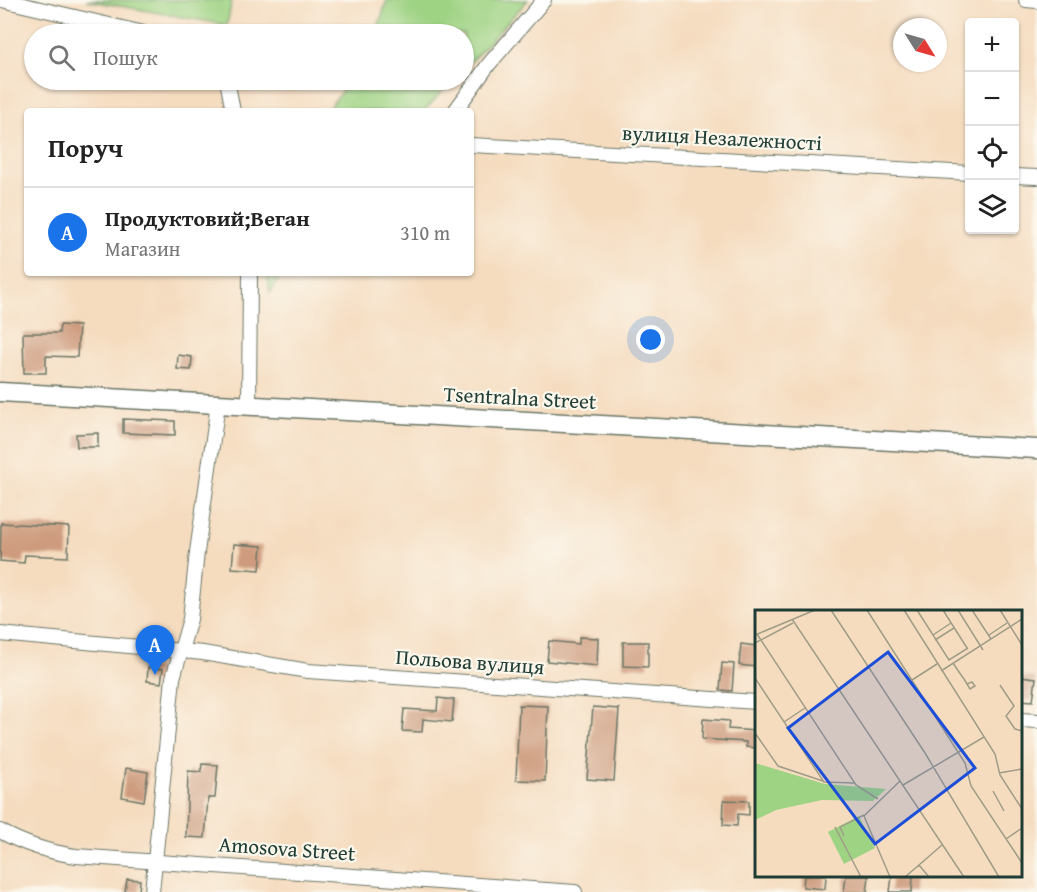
<!DOCTYPE html>
<html lang="uk">
<meta charset="utf-8">
<style>
:root{--surface:#fff;--page:#f2f2f2;--text:#222;--muted:#767676;--line:#e0e0e0;--accent:#1a73e8}
body{margin:0;font-family:"Gentium Book Plus",serif;background:var(--page);color:var(--text)}
.controls{position:absolute;right:18px;top:18px;display:grid;overflow:hidden;border-radius:6px;box-shadow:0 2px 4px #0004}
.controls button{width:54px;height:54px;display:grid;place-items:center;padding:0;border:0;border-bottom:2px solid var(--line);background:var(--surface);color:var(--text);font:30px sans-serif}
.compass{position:absolute;left:893px;top:18px;width:54px;height:54px;border-radius:50%;background:var(--surface);box-shadow:0 2px 4px #0004;rotate:127deg}
.you{position:absolute;left:651px;top:340px;width:21px;height:21px;margin:-15px;border:4px solid #fff;border-radius:50%;background:#1a73e8;box-shadow:0 0 0 9px #1a73e833}
.badge{display:grid;place-items:center;width:39px;height:39px;border-radius:50%;background:var(--accent);color:#fff;font-size:20px;font-weight:700}
.pin{position:absolute;translate:-50% -50px;filter:drop-shadow(0 2px 3px #0008)}
.pin::after{content:'';position:absolute;top:32px;width:21px;height:18px;background:inherit;clip-path:polygon(0 0,100% 0,50% 100%)}
.list{margin:0;padding:0;list-style:none}
h2{display:flex;justify-content:space-between;align-items:center;height:78px;margin:0;padding:0 24px;font-size:26px}
h2 small{font-size:20px;font-weight:400;color:var(--muted)}
.list li{display:grid;grid-template-columns:39px 1fr auto;gap:18px;align-items:center;box-sizing:border-box;height:90px;padding:0 24px;border-top:2px solid var(--line)}
.list b{display:block;font-size:22px;white-space:nowrap}
.list p{margin:0;font-size:20px;white-space:nowrap;color:var(--muted)}
.list em{font-size:20px;font-style:normal;color:var(--muted)}
.icon{flex:none;width:33px;height:33px;fill:none;stroke:currentColor;stroke-width:2;stroke-linecap:round;stroke-linejoin:round}
.map{position:relative;flex:none;width:1037px;height:892px;overflow:hidden}
.search{position:absolute;background:var(--surface);box-shadow:0 2px 4px #0004;left:24px;top:24px;width:450px;height:66px;display:flex;align-items:center;gap:15px;box-sizing:border-box;padding:0 21px;border-radius:33px;color:var(--muted);font-size:22px}
.panel{position:absolute;background:var(--surface);box-shadow:0 2px 4px #0004;left:24px;top:108px;width:450px;height:168px;border-radius:6px}
.map>svg:first-child{display:block}
.green{fill:#9fd384;stroke:#5f885c;stroke-width:1.5}
.building{fill:#ce9b7e}
.lines{fill:none;stroke-linecap:round;stroke-linejoin:round}
.minor-casing{stroke:#6a7565;stroke-width:16}
.major-casing{stroke:#6a7565;stroke-width:21}
.minor{stroke:#fff;stroke-width:14}
.major{stroke:#fff;stroke-width:18}
.labels{text-anchor:middle;stroke-width:4.5;stroke-linejoin:round;paint-order:stroke}
.street-label{font-size:21px;fill:#1f3d34;stroke:#fbf7ec}
.inset-road{fill:none;stroke:#9f9c87;stroke-width:1.5}
.view{fill:#1d4ed8;fill-opacity:0.15;stroke:#1d4ed8;stroke-width:3}
.inset-edge{fill:none;stroke:#1f3d34;stroke-width:3}
</style>
<div class="map">
<svg width="1037" height="892" viewBox="0 0 1037 892">
<rect width="100%" height="100%" fill="#fbf7ec"/>
<filter id="ink" filterUnits="userSpaceOnUse"><feTurbulence type="fractalNoise" baseFrequency=".0167" numOctaves="2"/><feDisplacementMap in="SourceGraphic" scale="12" xChannelSelector="R" yChannelSelector="G"/><feConvolveMatrix kernelMatrix="1 2 1 2 8 2 1 2 1" color-interpolation-filters="sRGB"/></filter>
<filter id="wash" filterUnits="userSpaceOnUse"><feTurbulence type="fractalNoise" baseFrequency=".008" numOctaves="4" result="noise"/><feDisplacementMap in="SourceGraphic" scale="24" xChannelSelector="R" yChannelSelector="G"/><feGaussianBlur stdDeviation="1.35" result="paint"/><feColorMatrix in="noise" values="0 0 0 0 0 0 0 0 0 0 0 0 0 0 0 0 0 1.4 0 .05"/><feComposite in="paint" operator="in"/></filter>
<g filter="url(#wash)">
<rect width="100%" height="100%" fill="#f5dcbf"/>
<g class="green">
<path d="M86,0h146l-5,25z"/>
<path d="M387,0h141l-64,69v-35h-88z"/>
<path d="M350,80h103l-29,31h-97z"/>
<path d="M267,273h16l-13,20z"/>
</g>
<g id="blocks">
<g class="building">
<path d="M60,325l19,1 -2,31 -31,-1v17h-22l-1,-40h36z"/>
<path d="M178,355l14,2 -1,13 -14,-1z"/>
<path d="M123,419l52,2v14l-52,-2z"/>
<path d="M98,433v14h-21l-1,-13z"/>
<path d="M1,523l68,4 -1,30 -43,-2 -1,8 -24,-2z"/>
<path d="M234,544l28,2 -2,24 -28,-2z"/>
<path d="M579,637l19,1 -1,28 -50,-5 2,-20 30,3z"/>
<path d="M623,642h25v25l-25,-1z"/>
<path d="M741,644l15,2v21l-17,-2z"/>
<path d="M722,663l12,1 -2,27 -12,-1z"/>
<path d="M148,667l15,2 -2,14 -14,-2z"/>
<path d="M1020,676l16,2 -3,23 -13,-1z"/>
<path d="M438,698l16,2 -2,22 -29,-3 -1,13 -20,-1 2,-22 33,2z"/>
<path d="M519,705l29,1 -3,75 -29,-1z"/>
<path d="M593,707l26,2 -5,72 -27,-2z"/>
<path d="M703,719l26,2 -1,8 28,2v17l-10,-1v-5l-44,-3z"/>
<path d="M202,764l16,1 -3,33h-7l-3,40 -19,-1 2,-66 13,1z"/>
<path d="M126,768l22,4 -4,29 -22,-4z"/>
<path d="M724,800l25,1v14l-11,-1 -1,12 -14,-1z"/>
<path d="M804,876h22l-1,13 -22,-2z"/>
<path d="M846,876h23l-2,16h-23z"/>
<path d="M892,876h21l-1,16h-22z"/>
<path d="M127,879l13,1 -1,12h-14z"/>
</g>
</g>
</g>
<g filter="url(#ink)">
<use href="#blocks" fill-opacity="0" stroke="#6a7565" stroke-width="1.5"/>
<g class="lines">
<g class="minor-casing">
<g id="minor">
<path d="M2,0l146,34"/>
<path d="M1026,0l11,1"/>
<path d="M227,80l6,31"/>
<path d="M455,111l34,-47 55,-64"/>
<path d="M471,145l499,28"/>
<path d="M1014,176l23,1"/>
<path d="M249,407l1,-134"/>
<path d="M0,634l203,19 105,18 448,31"/>
<path d="M1020,720l17,1"/>
<path d="M0,831c25,14 48,21 76,25l499,36"/>
<path d="M152,892l21,-214 17,-59 7,-67 21,-148"/>
</g>
</g>
<g class="major-casing">
<path id="major" d="M0,392l1037,57"/>
</g>
<use href="#minor" class="minor"/>
<use href="#major" class="major"/>
</g>
</g>
<g class="labels">
<g class="street-label">
<text transform="translate(722 138) rotate(3)" y="7">вулиця Незалежності</text>
<text transform="translate(520 398) rotate(3)" y="7">Tsentralna Street</text>
<text transform="translate(470 662) rotate(4)" y="7">Польова вулиця</text>
<text transform="translate(287 849) rotate(4)" y="7">Amosova Street</text>
</g>
</g>
<g transform="translate(755 610)">
<rect width="267" height="267" fill="#f5dcbf"/>
<path d="M0,153l70,21 61,5 -13,12 -51,-1 -46,10 -21,10zM104,206l16,32 -31,16 -16,-32z" fill="#9fd384"/>
<path class="inset-road" d="M76,0l94,143 74,124M112,0l98,153 6,23 51,77M149,0l91,144 5,21 22,34M162,0l32,50 19,-12M188,0l24,38M203,0l25,40M217,0l19,29M245,0l22,35M37,9l172,258M2,24l99,151 22,14M0,25l60,-25M178,25l18,-12M234,25l18,-12M180,30l19,-12M0,33l38,-20M198,53l6,9 5,7 6,10 5,-3 -3,-4 -5,2M186,61l81,-52M0,68l69,104 30,1M157,70l25,-16M245,75l14,21 -8,10 9,13 7,2M29,112l21,-14M0,123l23,33 45,15M244,163l23,-4M148,175l81,-48M238,181l11,20M80,217l26,50M89,226l-4,-9 24,-12M251,229l16,-11M135,267l-26,-61 36,-35M150,267l14,-12M174,267l-10,-12 23,-20"/>
<path class="view" d="M133,42l87,116 -100,76 -87,-116z"/>
<rect width="267" height="267" class="inset-edge"/>
</g>
</svg>
<div class="controls">
<button>+</button>
<button>−</button>
<button><svg class="icon" aria-label="locate" viewBox="0 0 24 24"><circle cx="12" cy="12" r="6"/><path d="M12 2v4M12 18v4M2 12h4M18 12h4"/></svg></button>
<button><svg class="icon" aria-label="layers" viewBox="0 0 24 24"><path d="M12 4l9 5-9 5-9-5zM3 14l9 5 9-5"/></svg></button>
</div>
<svg class="compass" viewBox="-18 -18 36 36"><path d="M0-13l5 13h-10z" fill="#e53935"/><path d="M0 13l5-13h-10z" fill="#767676"/></svg>
<div class="you"></div>
<div class="pin badge" style="left:155px;top:675px">A</div>
<div class="search"><svg class="icon" aria-label="search" viewBox="0 0 24 24"><circle cx="10" cy="10" r="6"/><path d="M15 15l6 6"/></svg>Пошук</div>
<section class="panel">
<h2>Поруч<small></small></h2>
<ul class="list">
<li><span class="badge">A</span><div><b>Продуктовий;Веган</b><p>Магазин</p></div><em>310 m</em></li>
</ul>
</section>
</div>
